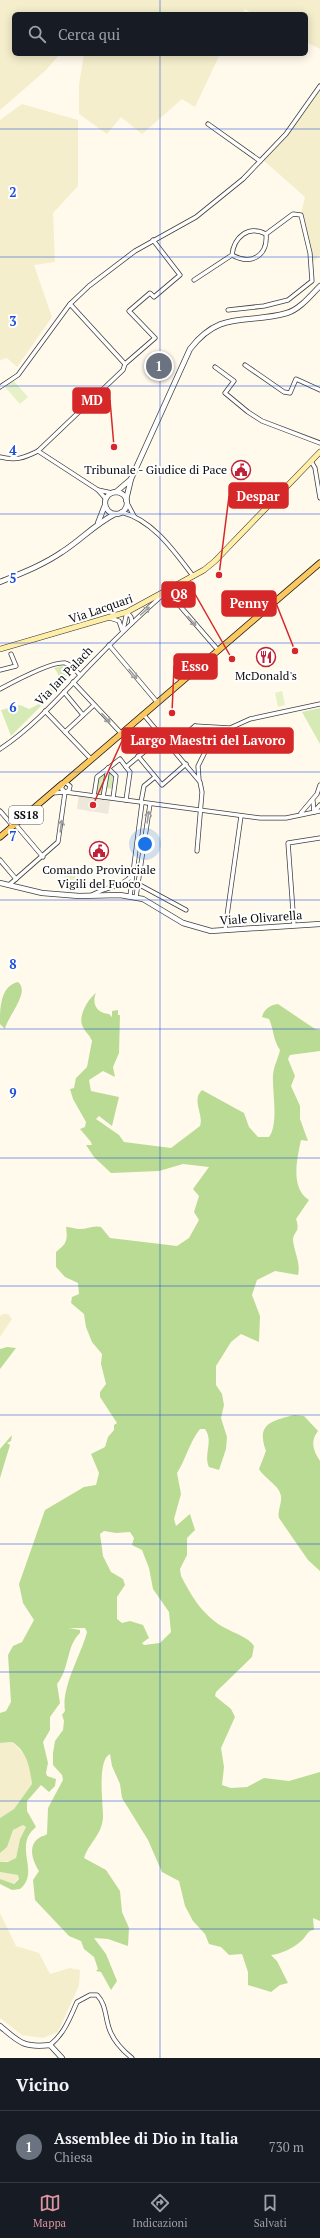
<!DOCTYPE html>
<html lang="it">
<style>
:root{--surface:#171b24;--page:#242831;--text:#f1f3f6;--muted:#9ea1a6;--line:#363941;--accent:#da95a0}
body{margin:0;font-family:"PT Serif",serif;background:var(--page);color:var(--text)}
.you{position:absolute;left:145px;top:844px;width:14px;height:14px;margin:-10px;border:3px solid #fff;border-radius:50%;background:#1a73e8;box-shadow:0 0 0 6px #1a73e833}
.badge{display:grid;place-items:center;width:26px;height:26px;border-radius:50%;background:var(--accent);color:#fff;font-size:13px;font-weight:700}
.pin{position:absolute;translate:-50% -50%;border:2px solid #fff;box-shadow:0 1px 4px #0006}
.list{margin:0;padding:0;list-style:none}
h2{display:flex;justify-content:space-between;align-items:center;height:52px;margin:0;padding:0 16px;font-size:17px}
h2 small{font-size:13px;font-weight:400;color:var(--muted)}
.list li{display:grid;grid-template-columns:26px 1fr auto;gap:12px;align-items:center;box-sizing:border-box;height:72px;padding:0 16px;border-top:1px solid var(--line)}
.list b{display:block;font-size:15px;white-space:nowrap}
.list p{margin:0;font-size:13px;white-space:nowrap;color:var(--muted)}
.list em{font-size:13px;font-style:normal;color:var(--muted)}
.icon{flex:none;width:22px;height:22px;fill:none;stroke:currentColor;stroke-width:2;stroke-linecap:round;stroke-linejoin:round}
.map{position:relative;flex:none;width:320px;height:2058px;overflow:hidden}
.search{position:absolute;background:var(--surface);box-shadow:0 2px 10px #0003;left:12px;right:12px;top:12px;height:44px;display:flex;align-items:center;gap:10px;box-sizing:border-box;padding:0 14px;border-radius:6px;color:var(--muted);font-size:15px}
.sheet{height:124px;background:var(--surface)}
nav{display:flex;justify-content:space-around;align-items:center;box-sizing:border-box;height:56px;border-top:1px solid var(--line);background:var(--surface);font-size:11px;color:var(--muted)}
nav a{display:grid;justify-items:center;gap:2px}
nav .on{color:var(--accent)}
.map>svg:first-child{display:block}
.farmland{fill:#f5eecc}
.green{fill:#d5eab5}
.forest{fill:#badb94;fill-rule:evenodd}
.pitch{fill:#e6f1c7}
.plaza{fill:#eee8db}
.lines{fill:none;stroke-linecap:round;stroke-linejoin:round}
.minor-casing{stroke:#3f3f3f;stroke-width:5}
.tertiary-casing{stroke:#3f3f3f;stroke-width:6}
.secondary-casing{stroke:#2e2e2e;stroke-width:6}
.primary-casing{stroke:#1d1d1d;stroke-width:7}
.minor{stroke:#fff;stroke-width:3.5}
.tertiary{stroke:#fff;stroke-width:4.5}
.secondary{stroke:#ffeea7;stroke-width:5}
.primary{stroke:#fbc860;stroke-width:5.5}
.oneway{stroke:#9e9e9e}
.grid{fill:none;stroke:#1d4ed8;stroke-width:1;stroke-opacity:0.55}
.labels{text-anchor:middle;stroke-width:4;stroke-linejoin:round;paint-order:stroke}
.shield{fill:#fff;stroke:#555;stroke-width:1}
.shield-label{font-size:11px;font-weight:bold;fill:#0c0c0c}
.poi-label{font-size:12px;fill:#0c0c0c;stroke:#fff}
.street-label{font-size:12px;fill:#0c0c0c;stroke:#fff}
.grid-label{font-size:13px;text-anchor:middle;font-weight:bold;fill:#1d4ed8;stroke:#fff;stroke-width:4;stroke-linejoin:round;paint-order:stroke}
.leader{fill:none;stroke:#d62828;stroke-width:1.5}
.callout-dot{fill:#d62828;stroke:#fff;stroke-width:1.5}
.callout{fill:#d62828;stroke:#d62828;stroke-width:1.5}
.callout-label{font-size:13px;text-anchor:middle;font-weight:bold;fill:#fff}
</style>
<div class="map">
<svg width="320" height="2058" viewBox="0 0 320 2058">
<rect width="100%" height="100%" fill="#fffaec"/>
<g class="farmland">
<path d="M0,0h320v49l-14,-7v-28h-52l-9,-5 -3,5h-228v40h46l-15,17 -45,39z"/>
<path d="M84,54h136l-25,53 -13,-8 -40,35 -21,-17 -14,17 -28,-20v-29z"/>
<path d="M320,86v169l-9,9 -10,-49 4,-18 -43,-38 24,-25z"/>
<path d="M22,104l56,16v66l-25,27 2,49 -21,3 18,52 -35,50 -10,-9 -7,2v-240z"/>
<path d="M3,1314h5l4,5 -12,18v-21z"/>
<path d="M12,1742l13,13 5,14 2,15 -18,25 -14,9v-75z"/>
<path d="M23,1825l3,2 -6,12 -4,19 -3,3 -13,1v-9l6,-5 7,-18z"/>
<path d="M0,1872l18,3 2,2 -7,7 -13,-5z"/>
<path d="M0,1913l16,33 23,7 11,21 20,-6 10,2 -1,15 -21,47 -15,6 -21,-3 -22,-17z"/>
</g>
<g class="green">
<path d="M62,666l11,8 -29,29 -4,-9 21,-11 -4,-11 -3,-4z"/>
<path d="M39,704l2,2 -30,30 -10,-26 19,-5 9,4z"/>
<path d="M320,708v36l-18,-32z"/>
<path d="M108,768l8,8 -2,13 -9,-1 -1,6 -10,-1 3,-16z"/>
</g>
<g class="forest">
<path d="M18,982c13,10 -11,35 -13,47l-5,-5c0,-15 0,-38 18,-42z"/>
<path d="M96,993c-5,12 2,20 13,21l3,3v-6l6,-1v5h2l-1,38 -6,14 2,10 -12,-6 -14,9 2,11 28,6 -7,29 -13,-10 -3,3 23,16 5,7 47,6 29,-22c4,-11 -9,-26 2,-36l42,23 5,14 9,10h11c10,-13 3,-47 4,-62 1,-10 5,-16 7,-25 -7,-10 -6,-20 -11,-31l-7,-2c2,-8 8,-12 16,-13l37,25 5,1v21l-30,4 -2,4 7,17 -4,10 9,20v13l8,22 -7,-1c-4,19 -11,48 8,60l-13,19c5,14 -3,12 -3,21 1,12 8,23 5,35l-23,-4 -18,9 -5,15 8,21 -1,26 -18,-8 -10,8 -15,24v19l6,9 2,11 -3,13 6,19 -1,12 -7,21 -10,-3c-6,-12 5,-26 -4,-38h-5c-11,14 -14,30 -23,44l4,21 -7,25 2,7 14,-12 5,16 -8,8v17l-7,14 1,7c11,21 22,40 44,52 9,5 23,9 29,18l-2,11 -36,35 -1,4 16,13 4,8 -14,31 3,19 -2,18 9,3 16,-1 17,-9 25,3 31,-9v149l-7,-3 1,12c-7,0 -8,8 -14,12 -7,6 -19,12 -29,13l6,6 11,22 -8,2 -9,7 -23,-7v-13l-6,-18 -13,1 -8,-8 -12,-3 -4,-10 -12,-13 -8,-15 -6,-25 -17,-9 -14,-32 -26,-42 -2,-14 -8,-18 -2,-12c-13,6 -7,49 -7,62 0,18 -15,28 -19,42l22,12 14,21 2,21 7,16 -1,18 -20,-7 -14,-1 12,16 11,27 -6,9 -10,-18 -5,-1 2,-2 -4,-12 -10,-8 -3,-8 -12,-5 -34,-36 -2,-20 6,-9c-6,-9 -12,-25 0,-33 2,-2 6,-2 8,-4l1,-26 15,-28 -1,-5 -9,-10v-12l2,-12 8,-11 1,-9 -2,-6 3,-4c-4,-24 16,-56 22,-79l-2,-4h-16l11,2v3c-14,13 -10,35 -23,51l3,19 -10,14v13l-7,12 5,21 -2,10 1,3 9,3 -1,7 -6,6 -8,-7 -14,16v10l9,16c-24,19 5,45 -16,62l-8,1 -12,-6v-5l14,5 5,-5 -1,-4 -18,-3v-10h8l8,-4 4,-19 6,-12 -3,-2 -10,5 -6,17 -7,6v-35l14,-9 18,-25c-2,-16 -5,-33 -20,-42l-12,1v-30l6,-2 5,-9 -3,-47 5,-9 9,-4 12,-22 -11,-17 -4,-19 26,-74 39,-23 12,-2 3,-12 -8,-19 14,-7 3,-10 6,-7v-5l3,-2 -17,-26v-5l6,-8 -5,-20 1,-10 -10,-12 -6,-15 -2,-13 -13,-11 1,-6 7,-3 -1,-11 -13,-6 -9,-10v-15c10,-8 12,-10 10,-25 5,0 9,2 14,2 8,0 13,-4 21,-2l9,11 67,8 12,-8 10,-18 -5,-8 5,-16 -6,-7 16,-22 -26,-3 -24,7 -48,2 -17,-16 -8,-12h6l-1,-3 -11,-13 5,-2 1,-5 -13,-23 -3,-10 4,-1 2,-10 11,-11 5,-26c-2,-6 -7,-9 -9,-14 -6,-10 5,-28 13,-34zM104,1531l12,2 14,-1 4,6 -2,7 10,5 7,18 4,21 16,23 2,20 -11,11 -16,2 -2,-2 7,-5 -6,-13 -13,-4 -8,2 -5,-4v-22l8,-12 -2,-6 -12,-7 -8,-16 -3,-22z"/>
<path d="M7,1347l9,1 -16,21v-20z"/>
<path d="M294,1415l10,1 14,15c-8,10 -5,20 2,30v110l-12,-11 -29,-42c-2,-7 3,-14 2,-22 -1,-10 -17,-18 -22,-27l7,-18c-10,-27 5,-30 28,-36z"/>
<path d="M12,1435l-1,6 -4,2 3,2 -10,33v-29z"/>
</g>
<g class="pitch">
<path d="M13,380l15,17 -8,7 -15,-17z"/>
<path d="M282,691l3,14 -7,2 -3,-14z"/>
<path d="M66,867l11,1 -3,16 -10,-1z"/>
</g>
<path class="plaza" d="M79,793l32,5 -3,16 -31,-5z"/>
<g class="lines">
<g class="minor-casing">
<g id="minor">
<path d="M208,124l52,37"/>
<path d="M194,280l38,-25c20,11 36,0 34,-21 -18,-9 -32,3 -34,21"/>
<path d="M70,304l55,60"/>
<path d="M228,310l36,-4 24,-6 24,-19 -2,-28 -9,-38 -8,-1 -27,20"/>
<path d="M245,365l39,27 6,1 6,-14 24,11"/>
<path d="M215,367l19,14 -9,12 23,19 14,9 58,22"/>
<path d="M0,387l18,-12 52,-71 19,-18 46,-35 61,-34 47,-38 43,-45 34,-48"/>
<path d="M38,451l60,39 8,9"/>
<path d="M0,457c16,4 24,1 38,-6l85,-81 2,-6 30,-26 -26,-27 21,-18 4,4 26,-22 -27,-35"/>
<path d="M311,461l4,7 5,30"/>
<path d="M98,490l14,3"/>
<path d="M126,501l8,15"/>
<path d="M121,512c32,8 53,39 72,64"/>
<path d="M110,618l9,3 3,9"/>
<path d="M123,630l4,-18 4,5 1,6"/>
<path d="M109,645l48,57"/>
<path d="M0,670l16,-4 -5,-12"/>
<path d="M73,682l48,51"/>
<path d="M0,689c13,-7 52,-28 65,-26 6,1 11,8 15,12"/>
<path d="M64,692l19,23"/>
<path d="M45,711l46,48"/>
<path d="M143,714l57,68 2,10 -5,59"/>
<path d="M230,728l-35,-2 11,24 24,-22 20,-9 70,-15"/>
<path d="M65,732l29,-27"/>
<path d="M171,746l24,-20"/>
<path d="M0,749c35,-23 63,-56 92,-86 24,-25 49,-49 75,-72l51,59"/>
<path d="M138,756l24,29 24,-21"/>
<path d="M126,767l4,5 -4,28"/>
<path d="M108,768l8,8 -3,22"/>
<path d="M199,780l-1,-14 8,-16"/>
<path d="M66,792l3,-2 1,-4 -5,-4 -4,6 4,4 195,26h26l34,-7"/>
<path d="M94,796l3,-19 23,-18 6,8 36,-30"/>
<path d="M103,797l5,-29"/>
<path d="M313,801l1,11 6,-7"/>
<path d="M141,802l3,-16 11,-9"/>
<path d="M0,811l13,15"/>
<path d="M301,813l16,-19 3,-9"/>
<path d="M15,824l28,33"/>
<path d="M0,860l16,19"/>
<path d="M138,884l48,26"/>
<path d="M9,885l49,-43 7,-50 -13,1"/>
<path d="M92,895c13,-8 31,-8 40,-20"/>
<path d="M130,896l12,-93"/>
<path d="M136,897l14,-93"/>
<path d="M294,925l-6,-82 32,-5"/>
<path d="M225,930l16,-114"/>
<path d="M50,2045c14,-11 20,-27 27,-43l13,-7h7c9,9 8,21 12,33 4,13 13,22 23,30"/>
</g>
</g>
<g class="tertiary-casing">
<g id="tertiary">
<path d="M116,492l14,-12"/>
<circle cx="116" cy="503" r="11"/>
<path d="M126,500l5,-21 59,-130c31,-40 56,-24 97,-36 13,-4 23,-17 33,-27"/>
<path d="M98,523l7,-18"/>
<path d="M0,582c22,-9 43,-17 62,-30 19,-12 33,-28 53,-38"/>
<path d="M0,883l42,10 37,3 41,-1 23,4 40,24 28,8 109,-7"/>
<path d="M0,2026c19,16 23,22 50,19l12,13"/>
</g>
</g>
<g class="secondary-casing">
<path id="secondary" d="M0,649l127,-37 77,-42 11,-9 105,-109"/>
</g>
<g class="primary-casing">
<g id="primary">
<path d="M65,782l255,-219"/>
<path d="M0,837l62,-53"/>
</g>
</g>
<use href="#minor" class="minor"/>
<use href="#tertiary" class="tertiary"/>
<use href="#secondary" class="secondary"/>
<use href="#primary" class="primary"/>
</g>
<defs><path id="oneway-shaft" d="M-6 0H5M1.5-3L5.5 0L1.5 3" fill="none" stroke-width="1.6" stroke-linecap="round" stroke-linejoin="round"/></defs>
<g class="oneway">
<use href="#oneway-shaft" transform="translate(145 611) rotate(-42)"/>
<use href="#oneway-shaft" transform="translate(192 621) rotate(50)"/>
<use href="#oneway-shaft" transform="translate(133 674) rotate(50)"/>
<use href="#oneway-shaft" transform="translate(106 718) rotate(47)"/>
<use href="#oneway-shaft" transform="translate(148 817) rotate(-82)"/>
<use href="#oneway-shaft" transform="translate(61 826) rotate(-82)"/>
</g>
<path class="grid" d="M160,0v14M160,54v2004M0,129h320M0,257h320M0,386h320M0,514h320M0,643h320M0,772h320M0,900h320M0,1029h320M0,1158h320M0,1286h320M0,1415h320M0,1544h320M0,1672h320M0,1801h320M0,1929h320"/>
<defs>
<g id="civic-ring" transform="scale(1)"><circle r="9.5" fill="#fff" stroke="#bf2237" stroke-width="1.5"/><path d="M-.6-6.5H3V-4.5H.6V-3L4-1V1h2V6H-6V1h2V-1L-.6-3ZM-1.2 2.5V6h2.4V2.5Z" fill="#bf2237"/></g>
<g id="restaurant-ring" transform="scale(1)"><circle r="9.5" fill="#fff" stroke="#bf2237" stroke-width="1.5"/><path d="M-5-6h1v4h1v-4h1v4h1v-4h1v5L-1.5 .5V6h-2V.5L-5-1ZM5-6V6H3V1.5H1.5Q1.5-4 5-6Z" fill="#bf2237"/></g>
</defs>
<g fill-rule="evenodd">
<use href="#civic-ring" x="241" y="470"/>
<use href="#restaurant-ring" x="266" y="657"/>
<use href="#civic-ring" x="99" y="851"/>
</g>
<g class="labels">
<rect class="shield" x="9" y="806" width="34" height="18" rx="3"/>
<g class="shield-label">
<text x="26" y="819">SS18</text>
</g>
<g class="poi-label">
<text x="227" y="474" text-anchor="end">Tribunale - Giudice di Pace</text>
<text x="266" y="680">McDonald's</text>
<text x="99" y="874">Comando Provinciale<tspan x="99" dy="14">Vigili del Fuoco</tspan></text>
</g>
<g class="street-label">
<text transform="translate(101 609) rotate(-19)" y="4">Via Lacquari</text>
<text transform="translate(64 676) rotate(-46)" y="4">Via Jan Palach</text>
<text transform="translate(261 918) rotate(-4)" y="4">Viale Olivarella</text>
</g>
</g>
<g class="grid-label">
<text x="13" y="197">2</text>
<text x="13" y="326">3</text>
<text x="13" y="455">4</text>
<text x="13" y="583">5</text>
<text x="13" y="712">6</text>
<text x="13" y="841">7</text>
<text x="13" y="969">8</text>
<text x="13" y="1098">9</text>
</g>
<path class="leader" d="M114 447L110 400M219 575L229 496M232 659L195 594M295 651L276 603M172 713L174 666M93 805L122 741"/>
<g class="callout-dot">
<circle cx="114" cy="447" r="4"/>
<circle cx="219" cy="575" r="4"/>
<circle cx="232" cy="659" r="4"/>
<circle cx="295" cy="651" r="4"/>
<circle cx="172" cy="713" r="4"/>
<circle cx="93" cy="805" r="4"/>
</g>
<g class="callout">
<rect x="73" y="388" width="37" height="25" rx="4"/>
<rect x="229" y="483" width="59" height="25" rx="4"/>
<rect x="162" y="582" width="33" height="25" rx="4"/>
<rect x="222" y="591" width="54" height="25" rx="4"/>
<rect x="174" y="654" width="43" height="25" rx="4"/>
<rect x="122" y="728" width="171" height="25" rx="4"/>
</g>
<g class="callout-label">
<text x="92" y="405">MD</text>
<text x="258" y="501">Despar</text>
<text x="179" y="599">Q8</text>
<text x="249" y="608">Penny</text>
<text x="195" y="671">Esso</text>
<text x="208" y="745">Largo Maestri del Lavoro</text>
</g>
</svg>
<div class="you"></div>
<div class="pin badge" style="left:159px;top:366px;background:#6b7280">1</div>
<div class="search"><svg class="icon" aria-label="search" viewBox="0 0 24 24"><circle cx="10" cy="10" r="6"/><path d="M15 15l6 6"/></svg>Cerca qui</div>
</div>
<section class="sheet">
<h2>Vicino<small></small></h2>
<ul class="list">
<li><span class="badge" style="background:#6b7280">1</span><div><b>Assemblee di Dio in Italia</b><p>Chiesa</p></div><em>730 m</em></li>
</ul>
</section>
<nav>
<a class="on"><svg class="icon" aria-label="map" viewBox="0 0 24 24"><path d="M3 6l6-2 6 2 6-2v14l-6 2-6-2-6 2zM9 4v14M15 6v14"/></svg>Mappa</a>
<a><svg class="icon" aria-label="directions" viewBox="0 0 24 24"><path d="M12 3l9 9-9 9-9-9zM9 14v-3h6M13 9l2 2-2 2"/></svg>Indicazioni</a>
<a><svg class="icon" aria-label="saved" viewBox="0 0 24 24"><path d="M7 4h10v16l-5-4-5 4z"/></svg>Salvati</a>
</nav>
